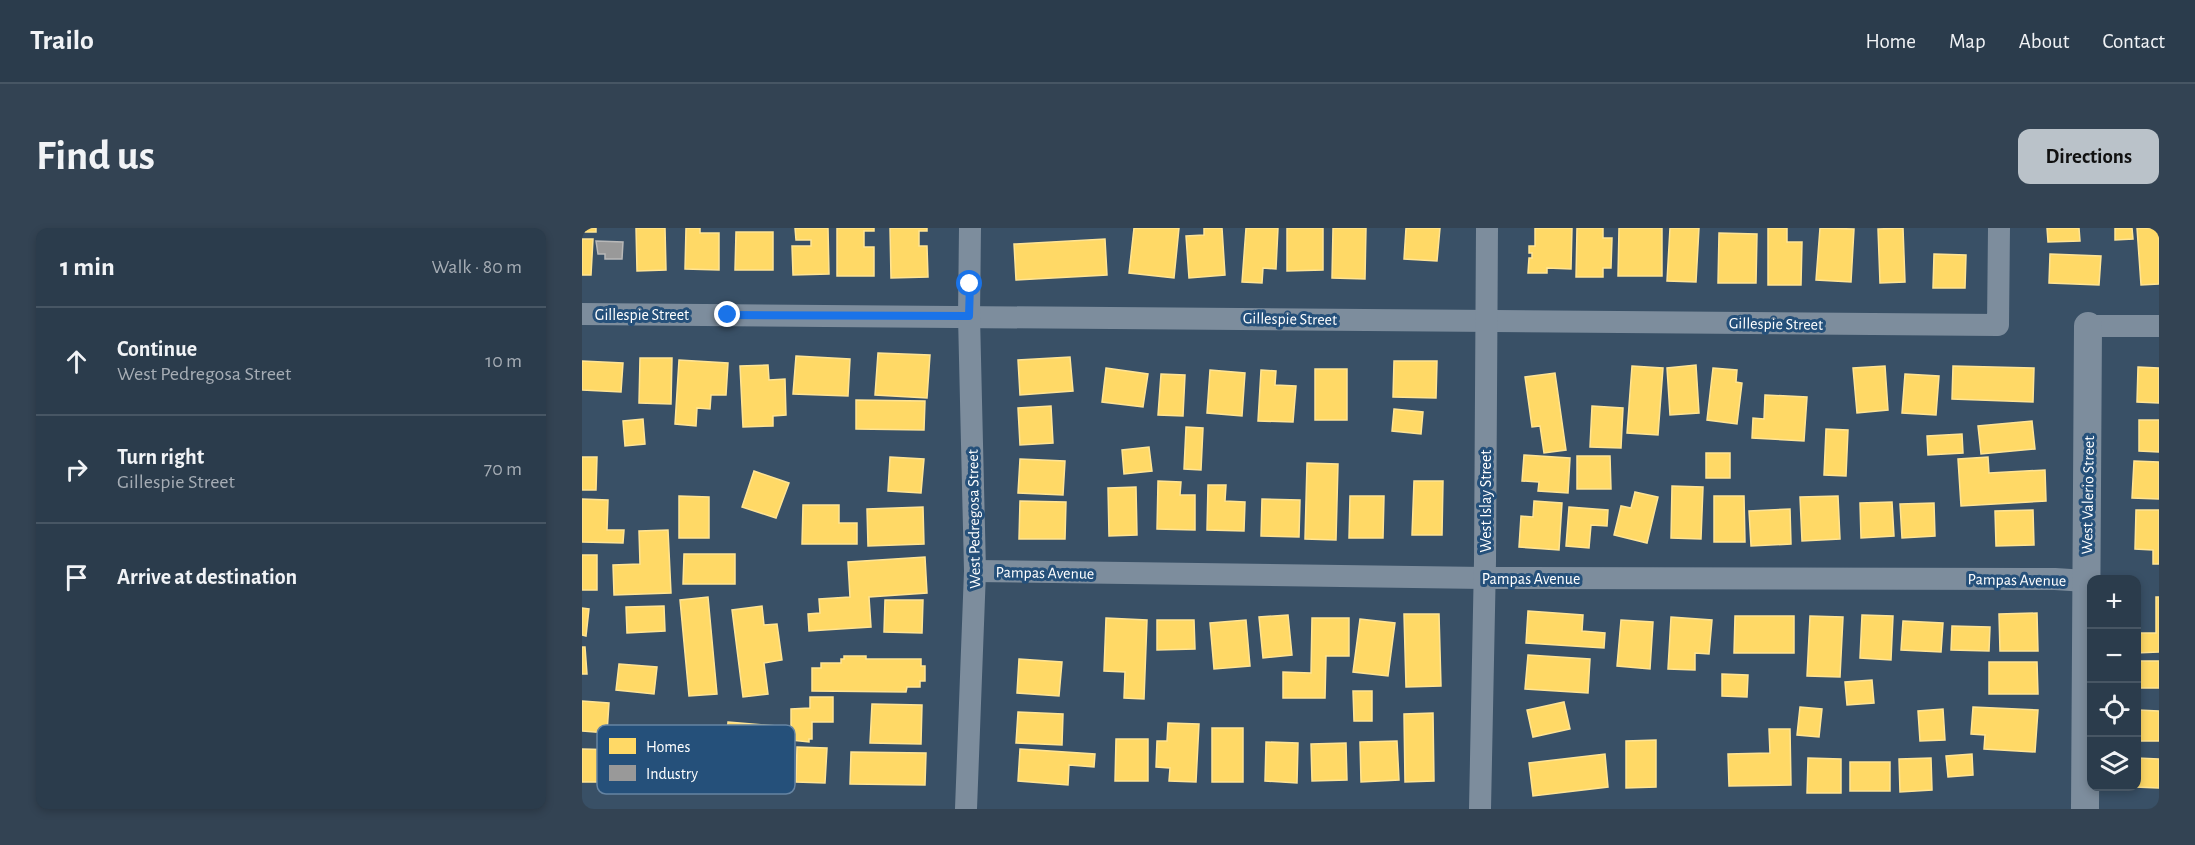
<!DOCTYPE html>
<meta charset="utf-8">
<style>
:root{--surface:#2b3c4c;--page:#334353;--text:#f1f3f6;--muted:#a6adb5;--line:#475664;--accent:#bac2c9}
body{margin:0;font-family:"Alegreya Sans",sans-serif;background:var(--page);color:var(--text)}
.controls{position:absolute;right:18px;bottom:18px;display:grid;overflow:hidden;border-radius:12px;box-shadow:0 3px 9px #0003}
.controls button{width:54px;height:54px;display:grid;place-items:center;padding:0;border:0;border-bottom:2px solid var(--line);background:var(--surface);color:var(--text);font:30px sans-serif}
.stop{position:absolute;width:18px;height:18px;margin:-14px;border:4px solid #1a73e8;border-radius:50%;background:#fff}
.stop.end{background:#1a73e8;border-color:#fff;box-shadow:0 2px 6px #0008}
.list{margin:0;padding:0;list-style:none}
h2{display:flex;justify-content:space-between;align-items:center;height:78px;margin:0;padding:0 24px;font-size:26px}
h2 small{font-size:20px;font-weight:400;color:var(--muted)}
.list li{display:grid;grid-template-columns:39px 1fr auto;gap:18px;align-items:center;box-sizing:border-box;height:108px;padding:0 24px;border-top:2px solid var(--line)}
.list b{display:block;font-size:22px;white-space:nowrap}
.list p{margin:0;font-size:20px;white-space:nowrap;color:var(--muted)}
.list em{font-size:20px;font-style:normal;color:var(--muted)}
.icon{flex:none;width:33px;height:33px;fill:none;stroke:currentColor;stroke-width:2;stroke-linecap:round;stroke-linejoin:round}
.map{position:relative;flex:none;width:1577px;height:581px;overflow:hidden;border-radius:12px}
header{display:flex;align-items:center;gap:36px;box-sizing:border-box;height:84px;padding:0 30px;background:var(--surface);border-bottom:2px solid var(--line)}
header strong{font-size:28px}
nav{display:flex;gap:33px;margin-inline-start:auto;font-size:21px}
.intro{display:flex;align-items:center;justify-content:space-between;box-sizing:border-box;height:144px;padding:0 36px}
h1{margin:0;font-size:42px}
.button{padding:15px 27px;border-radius:12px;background:var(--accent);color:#111;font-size:21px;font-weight:700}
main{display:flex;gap:36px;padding:0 36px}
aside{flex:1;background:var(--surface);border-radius:12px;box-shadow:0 3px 9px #0003}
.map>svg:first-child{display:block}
.homes{fill:#ffd966;stroke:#ffe494;stroke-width:1.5}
.industry{fill:#999;stroke:#b8b8b8;stroke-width:1.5}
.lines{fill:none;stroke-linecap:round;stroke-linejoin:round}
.minor{stroke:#7d8d9d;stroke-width:22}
.tertiary{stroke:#7d8d9d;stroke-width:28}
.route{stroke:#1a73e8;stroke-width:8}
.labels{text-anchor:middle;stroke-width:6;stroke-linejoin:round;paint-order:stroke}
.street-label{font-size:16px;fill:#fff;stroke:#25507a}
.key{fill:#25507a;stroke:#6684a2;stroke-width:1.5}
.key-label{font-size:16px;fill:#fff}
</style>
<header>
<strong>Trailo</strong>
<nav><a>Home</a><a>Map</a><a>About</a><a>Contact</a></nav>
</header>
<div class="intro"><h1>Find us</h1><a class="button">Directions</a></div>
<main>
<aside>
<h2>1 min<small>Walk · 80 m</small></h2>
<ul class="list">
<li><svg class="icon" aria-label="ahead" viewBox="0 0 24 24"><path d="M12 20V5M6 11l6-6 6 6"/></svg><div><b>Continue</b><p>West Pedregosa Street</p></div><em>10 m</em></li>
<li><svg class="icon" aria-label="right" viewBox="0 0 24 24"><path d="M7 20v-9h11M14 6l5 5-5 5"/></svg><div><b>Turn right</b><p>Gillespie Street</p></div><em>70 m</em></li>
<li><svg class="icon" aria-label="arrive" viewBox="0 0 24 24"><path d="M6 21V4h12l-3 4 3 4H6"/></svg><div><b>Arrive at destination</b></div></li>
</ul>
</aside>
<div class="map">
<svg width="1577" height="581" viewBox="0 0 1577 581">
<rect width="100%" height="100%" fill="#395066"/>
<g class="homes">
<rect x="0" y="0" width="14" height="4"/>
<path d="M54,0h29l1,42 -29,1z"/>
<path d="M104,0h14v5h19v37l-34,-1z"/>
<path d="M213,0h33l1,46 -36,1 -1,-29h19v-6h-15z"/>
<path d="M255,0h37v3h-10v16h10v29h-37z"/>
<path d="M308,0h37v3h-8v15h8l1,31 -37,1z"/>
<path d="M552,0h45l-5,50 -45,-5z"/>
<path d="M622,0h18l3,47 -36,3 -3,-42 18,-1z"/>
<path d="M664,0h32l-2,41 -13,-1 -1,15 -20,-1z"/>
<path d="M705,0h36v42l-36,1z"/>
<path d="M751,0h33l-1,51 -33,-1z"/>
<path d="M824,0h34l-3,33 -33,-2z"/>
<path d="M953,0h37l-1,41 -24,-1v5h-19l1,-15h3v-5h-3v-7h6z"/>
<path d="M995,0h26v10h9l-1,30h-8v9h-27z"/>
<path d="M1037,0h43v48h-44z"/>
<path d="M1088,0h29l-3,54 -29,-1z"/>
<path d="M1186,0h19v14h15l-1,43h-33z"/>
<path d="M1238,0l34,1 -3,53 -35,-2z"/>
<path d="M1321,0l2,54 -25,1 -2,-54z"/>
<path d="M1465,0h32l1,13 -32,1z"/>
<path d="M1533,0h17l1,11 -18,1z"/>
<path d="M1555,0h22v56l-18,1z"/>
<path d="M154,4h37v38h-38z"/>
<path d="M1137,5l38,1 -1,49h-38z"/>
<path d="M0,11h11l-2,36h-9z"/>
<path d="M523,11l2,36 -91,5 -2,-36z"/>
<path d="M1352,26l32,1 -1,33h-32z"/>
<path d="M1468,26l51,2 -2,29 -50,-2z"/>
<path d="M296,125l52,2 -3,43 -52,-3z"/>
<path d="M214,128l54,3 -2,37 -55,-2z"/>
<path d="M488,129l3,34 -53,4 -2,-35z"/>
<path d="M58,130h32l-1,46 -32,-1z"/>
<path d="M97,132l49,3 -2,32h-15l-1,14 -13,-1 -1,18 -21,-2z"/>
<path d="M0,133l41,2 -2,29 -39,-2z"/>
<path d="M812,133h43l-1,37 -43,-1z"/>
<path d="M186,137l1,15 16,-1 1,36 -13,1v10l-30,1 -3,-61z"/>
<path d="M1114,137l3,48 -29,2 -3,-47z"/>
<path d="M1050,138l31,2 -5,67 -31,-2z"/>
<path d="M1303,138l3,44 -31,3 -4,-45z"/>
<path d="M1371,138l81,2 -1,34 -81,-3z"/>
<path d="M1556,139l21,1v35l-22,-1z"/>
<path d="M524,140l42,6 -5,33 -41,-5z"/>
<path d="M1131,140l24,2 -1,12 6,1 -5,41 -30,-4z"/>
<rect x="733" y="141" width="32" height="51"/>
<path d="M628,142l35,3 -3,43 -35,-3z"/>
<path d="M679,142l15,1 -1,14 21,1 -3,36 -35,-1z"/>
<path d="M973,145l11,77 -22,3 -4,-27 -8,1 -7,-50z"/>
<path d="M579,146l24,1 -2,41 -25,-1z"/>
<path d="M1323,146l34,2 -3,39 -34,-2z"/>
<path d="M1183,167l42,2 -3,44 -52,-3 1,-20 11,1z"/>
<path d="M274,172l69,1 -1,29 -68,-1z"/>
<path d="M469,178l2,37 -33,2 -2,-37z"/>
<path d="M1010,178l31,2 -2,40 -31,-1z"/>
<path d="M812,181l29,3 -2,22 -29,-3z"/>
<path d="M61,191l2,25 -20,2 -2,-25z"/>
<path d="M1557,192h20v32l-20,-1z"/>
<path d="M1450,193l3,28 -54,5 -3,-28z"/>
<path d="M604,199l17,1 -2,42 -17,-1z"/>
<path d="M1244,201l22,1 -2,46 -22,-1z"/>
<path d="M1380,206l1,19 -35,2 -1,-19z"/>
<path d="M567,219l3,24 -28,3 -2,-24z"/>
<rect x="1124" y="225" width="24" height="25"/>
<path d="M942,227l46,3 -2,35 -30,-2 1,-9 -17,-1z"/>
<path d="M995,228h33l1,33h-34z"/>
<path d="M0,229h15l-1,33h-14z"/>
<path d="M308,229l34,2 -3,34 -33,-2z"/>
<path d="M1406,229l1,16 56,-3 1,31 -85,5 -3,-47z"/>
<path d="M438,231l45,2 -2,34 -45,-2z"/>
<path d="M1552,233l25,1v37l-27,-1z"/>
<path d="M725,235l31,1 -2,76 -31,-1z"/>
<path d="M172,243l35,12 -13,35 -34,-11z"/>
<path d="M576,253l23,1 -1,13h15v35l-38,-1z"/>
<path d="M832,253h29l-1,54h-30z"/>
<path d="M626,257h18l-1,16 20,1 -1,29 -37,-1z"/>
<path d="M1090,258l31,1 -2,52 -30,-1z"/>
<path d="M554,259l1,48 -28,1 -1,-48z"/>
<path d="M1053,264l23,5 -11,46 -33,-8 7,-29 10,2z"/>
<path d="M97,268l30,1v41h-30z"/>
<path d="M768,268h34l-1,42h-34z"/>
<path d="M1132,268h30l1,46h-31z"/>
<path d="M1256,268l2,43 -38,2 -2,-44z"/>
<path d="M0,271l26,1 -1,30h17l-1,13 -41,-1z"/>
<path d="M680,271l38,1 -1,37 -38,-1z"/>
<path d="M438,273l46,1 -1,37h-46z"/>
<path d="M952,273l28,2 -3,47 -40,-3 2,-31 12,1z"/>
<path d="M1310,274l2,34 -33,2 -1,-35z"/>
<path d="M1352,275l1,33 -33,2 -2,-34z"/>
<path d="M221,277h36v18h18v21h-55z"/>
<path d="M341,279l1,37 -56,2 -1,-37z"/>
<path d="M987,279l39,3 -1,16 -16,-1 -2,23 -23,-2z"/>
<path d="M1208,281l1,35 -40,2 -2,-35z"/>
<path d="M1451,282l1,35 -38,1 -1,-35z"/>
<path d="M1554,282h23v54h-6v-14l-18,-1z"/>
<path d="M86,302l3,63 -57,2 -1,-30 27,-1 -1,-33z"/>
<path d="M102,326h51v30h-52z"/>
<rect x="0" y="327" width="15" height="35"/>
<path d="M343,329l2,36 -58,4 2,30 -62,4 -1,-17 12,-1 -1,-14 31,-2 -2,-35z"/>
<path d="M126,369l9,97 -28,2 -9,-96z"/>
<path d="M1574,369h3v55l-23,1v-20h20z"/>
<path d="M303,372h38l-1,33 -38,-1z"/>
<path d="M82,378l1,25 -38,2 -1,-26z"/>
<path d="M180,378l2,19 13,-1 5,36 -18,3 4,31 -25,3 -11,-87z"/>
<path d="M0,380l7,1 -3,27 -4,-1z"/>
<path d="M946,383l55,4 -1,16 23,2 -1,15 -78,-5z"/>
<path d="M1455,385l1,38h-38l-1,-37z"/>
<path d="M822,386h35l2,72 -35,1z"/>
<path d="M706,387l4,40 -29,3 -4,-41z"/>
<path d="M1280,387l31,1 -2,44 -31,-2z"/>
<path d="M1153,388h59v37h-60z"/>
<path d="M1228,388l33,1 -3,60 -33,-1z"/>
<path d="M1089,389l41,3 -3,34 -14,-1v17l-27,-1z"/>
<path d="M524,390l41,2 -3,79 -20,-1 1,-26 -21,-1z"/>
<path d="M730,390h37v38h-23l-1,42h-42v-26l28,1z"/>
<path d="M778,391l35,4 -7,53 -35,-4z"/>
<path d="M575,392h37l1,29 -38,1z"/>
<path d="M664,392l4,46 -36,3 -4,-46z"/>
<path d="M1039,392l32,2 -3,47 -33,-3z"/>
<path d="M1321,393l40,2 -2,29 -40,-2z"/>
<path d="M1370,398l38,1 -1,24 -38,-1z"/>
<path d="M0,419h3l2,27h-5z"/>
<path d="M946,427l62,4 -2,34 -63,-4z"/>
<path d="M262,428h22v3h55v7h4v15h-5v6h-13l-1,5 -94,-1v-23h9v-5h20v-4h3z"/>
<path d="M437,431l43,3 -3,34 -42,-3z"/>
<rect x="1554" y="433" width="23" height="27"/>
<path d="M1407,434h48l1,32h-49z"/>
<path d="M37,436l38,3 -3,27 -38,-4z"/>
<path d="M1140,446l26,1 -1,22 -25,-1z"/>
<path d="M1290,452l2,23 -27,2 -2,-23z"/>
<path d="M771,463h19v30h-18z"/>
<path d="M228,469h23v25h-21v17h-3v3l-18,-2v-31l19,-1z"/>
<path d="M0,473l27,2 -2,30 -25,-2z"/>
<path d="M982,474l6,27 -37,8 -6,-27z"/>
<path d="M290,476l50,1 -1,39 -51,-1z"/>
<path d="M1218,479l22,2 -3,28 -22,-2z"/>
<path d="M1391,479l65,3 -3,42 -51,-3 1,-14 -14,-1z"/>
<path d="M1361,481l2,31 -25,1 -2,-30z"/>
<path d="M1556,482l21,1v30h-22z"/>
<path d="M436,484l45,2 -1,31 -46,-2z"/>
<path d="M851,485l1,68 -29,1 -1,-68z"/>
<path d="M146,494l49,4 -2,31 -49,-3z"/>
<path d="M586,495l31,1 -3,58 -27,-1 1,-13 -14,-1 1,-26h10z"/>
<rect x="630" y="500" width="31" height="54"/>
<path d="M1187,501h21l1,56 -62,1 -1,-32 42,-1z"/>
<path d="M534,511h32v42h-33z"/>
<path d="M1074,512v47l-30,1v-47z"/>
<path d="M815,513l2,39 -38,2 -1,-40z"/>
<path d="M684,514l32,1 -1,40 -32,-2z"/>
<path d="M764,515l1,37 -35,1 -1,-37z"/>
<path d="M215,519l30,1 -2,35 -29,-1z"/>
<path d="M0,521l38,1 -1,15 -21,-1v18h-16z"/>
<path d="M438,521l75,5 -1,13 -25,-2 -1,20 -50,-4z"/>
<path d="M269,524l75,1 -1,32 -75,-1z"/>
<path d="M1023,526l3,33 -75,9 -4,-33z"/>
<path d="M1390,526l1,21 -25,2 -2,-21z"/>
<path d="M1226,530l33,1v34h-34z"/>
<path d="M1349,530l1,32 -32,2 -1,-33z"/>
<path d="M1555,530l22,1v29l-24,-1z"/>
<rect x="1268" y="534" width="40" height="29"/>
</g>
<path class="industry" d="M14,13l27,1 -1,17h-17v-5h-7z"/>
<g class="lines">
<g class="minor">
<path d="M0,86l1416,11 1,-97"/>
<path d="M1506,98h71"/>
<path d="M393,343l509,7 571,1 31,2"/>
<path d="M384,581l9,-238 -6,-255 1,-88"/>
<path d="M898,581l5,-248 2,-333"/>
</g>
<path class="tertiary" d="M1503,581l3,-483"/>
</g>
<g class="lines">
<path class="route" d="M146,87l241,1 1,-32"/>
</g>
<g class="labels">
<g class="street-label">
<text x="60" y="92">Gillespie Street</text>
<text transform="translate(708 90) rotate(1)" y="6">Gillespie Street</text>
<text transform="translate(1194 95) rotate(1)" y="6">Gillespie Street</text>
<text transform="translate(1505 267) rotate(-89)" y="6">West Valerio Street</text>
<text transform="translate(903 273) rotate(-90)" y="6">West Islay Street</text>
<text transform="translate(391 291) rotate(-91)" y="6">West Pedregosa Street</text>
<text transform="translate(463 344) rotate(1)" y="6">Pampas Avenue</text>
<text x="949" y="356">Pampas Avenue</text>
<text transform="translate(1435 351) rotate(1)" y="6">Pampas Avenue</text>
</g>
</g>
<rect x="15" y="497" width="198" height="69" rx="9" class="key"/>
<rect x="27" y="510" width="27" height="16" fill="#ffd966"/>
<rect x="27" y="537" width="27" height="16" fill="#999"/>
<g class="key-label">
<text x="64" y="524">Homes</text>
<text x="64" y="551">Industry</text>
</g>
</svg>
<div class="controls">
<button>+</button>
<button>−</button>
<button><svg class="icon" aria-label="locate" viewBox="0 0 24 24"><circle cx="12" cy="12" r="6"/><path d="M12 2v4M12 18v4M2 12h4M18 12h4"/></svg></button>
<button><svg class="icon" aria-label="layers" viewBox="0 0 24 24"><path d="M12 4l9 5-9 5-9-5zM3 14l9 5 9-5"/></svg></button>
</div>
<div class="stop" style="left:388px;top:56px"></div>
<div class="stop end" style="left:146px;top:87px"></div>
</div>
</main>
